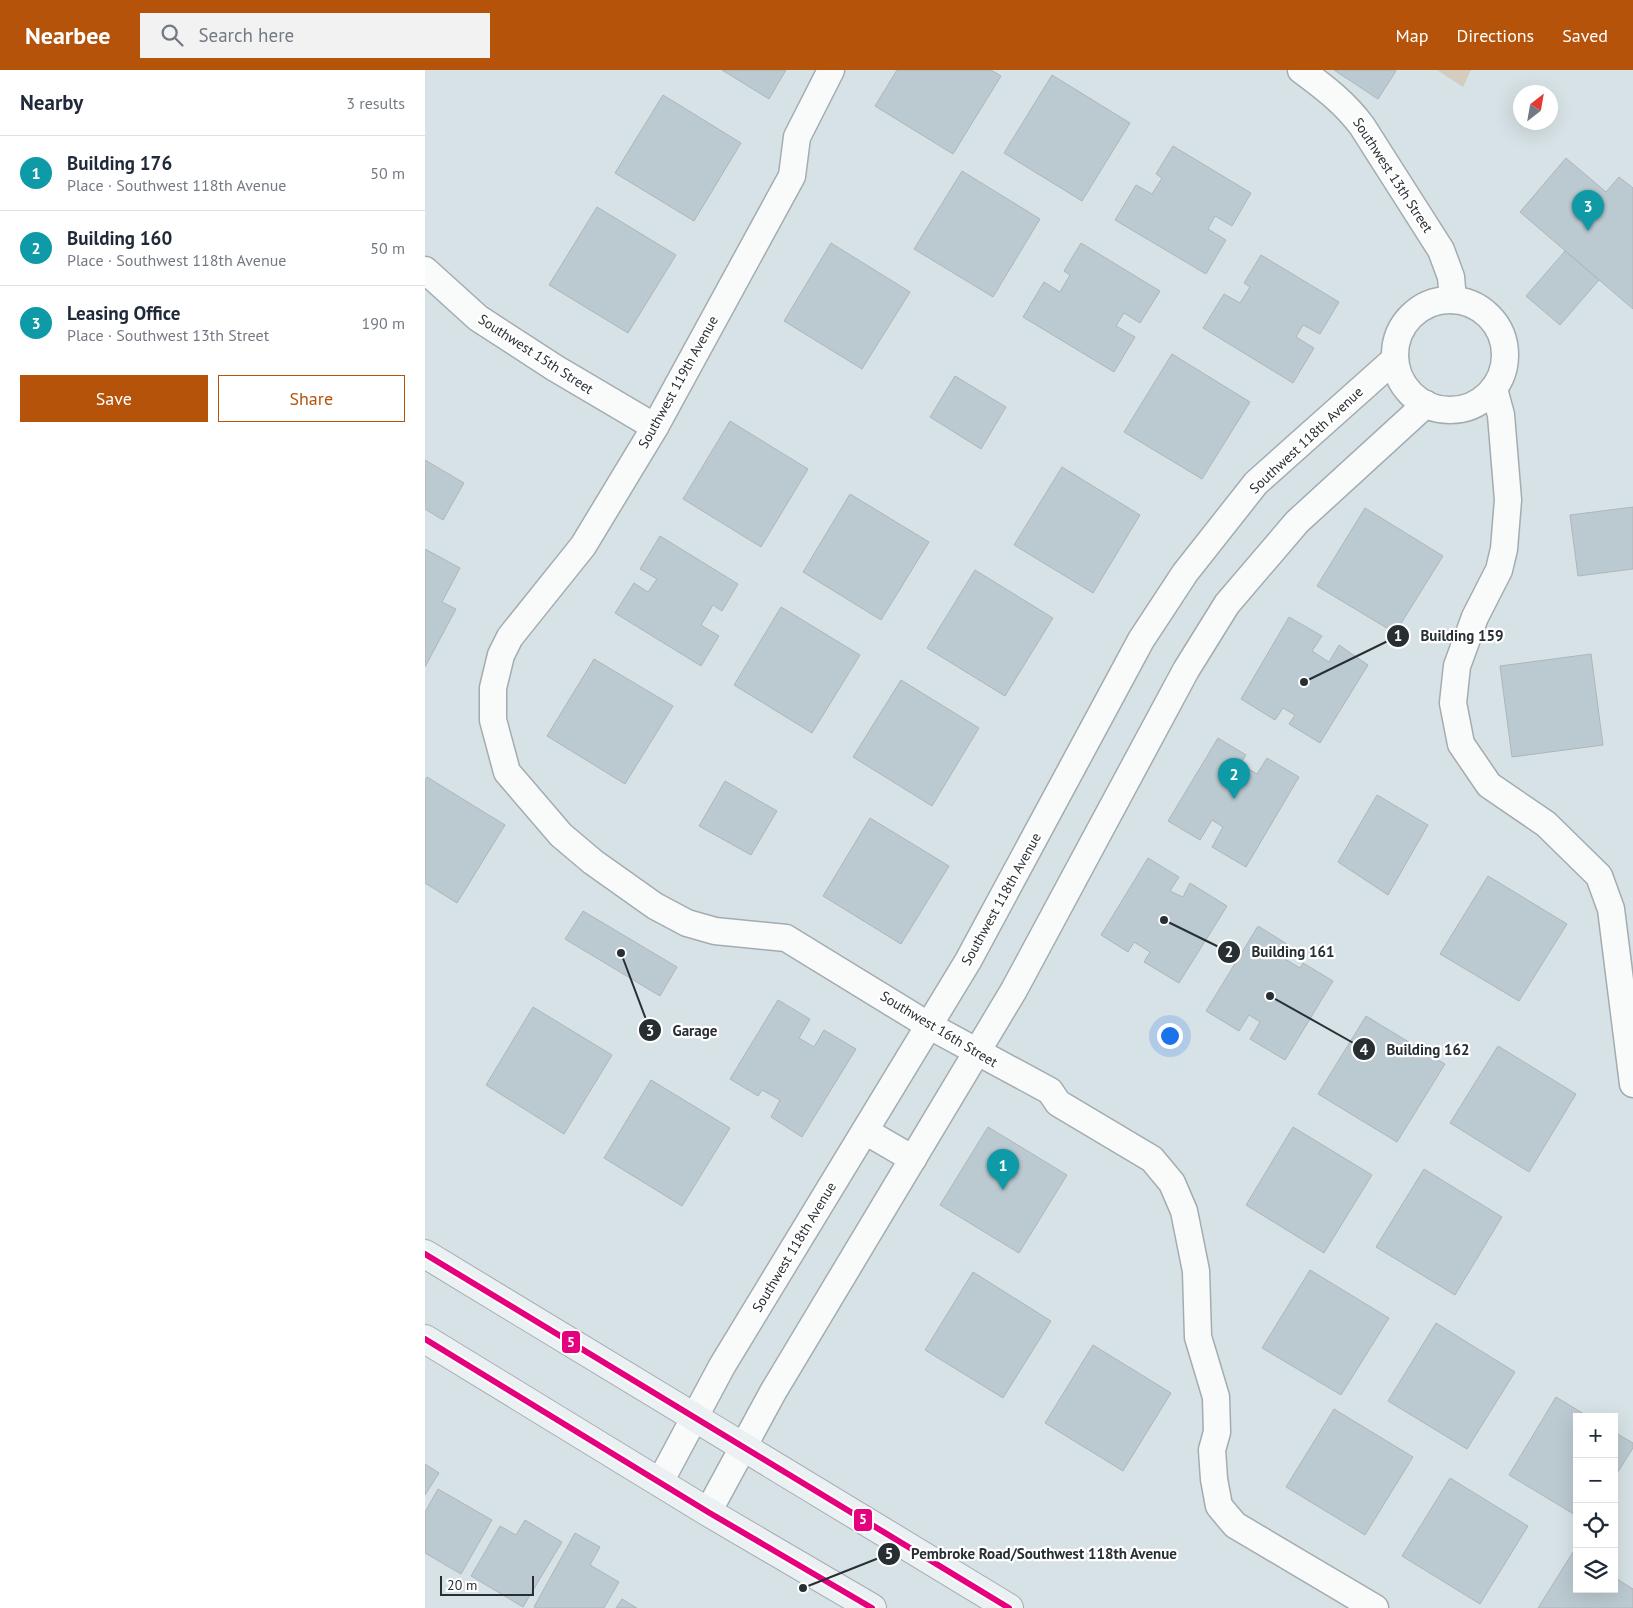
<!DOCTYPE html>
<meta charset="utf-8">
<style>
:root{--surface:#fff;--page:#f2f2f3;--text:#1f2937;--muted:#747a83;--line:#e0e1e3;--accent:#b45309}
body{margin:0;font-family:"PT Sans",sans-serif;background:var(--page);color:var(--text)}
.controls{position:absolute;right:15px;bottom:15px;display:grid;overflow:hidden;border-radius:0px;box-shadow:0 5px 20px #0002}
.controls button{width:45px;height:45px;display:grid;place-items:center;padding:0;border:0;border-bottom:1px solid var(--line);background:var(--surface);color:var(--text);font:25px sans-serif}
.compass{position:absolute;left:1088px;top:15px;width:45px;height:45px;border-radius:50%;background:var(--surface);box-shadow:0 5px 20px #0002;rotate:31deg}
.scale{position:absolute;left:15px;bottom:12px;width:94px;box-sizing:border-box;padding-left:5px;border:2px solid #282f33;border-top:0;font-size:14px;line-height:18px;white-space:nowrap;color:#282f33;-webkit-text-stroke:4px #fff;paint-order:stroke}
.you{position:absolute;left:744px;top:965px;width:18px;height:18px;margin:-12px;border:4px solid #fff;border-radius:50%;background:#1a73e8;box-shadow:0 0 0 8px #1a73e833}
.badge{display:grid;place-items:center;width:32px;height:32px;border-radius:50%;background:var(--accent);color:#fff;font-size:16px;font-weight:700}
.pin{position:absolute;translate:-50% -41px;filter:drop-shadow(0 1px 2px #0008)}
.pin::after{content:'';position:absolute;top:26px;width:18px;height:15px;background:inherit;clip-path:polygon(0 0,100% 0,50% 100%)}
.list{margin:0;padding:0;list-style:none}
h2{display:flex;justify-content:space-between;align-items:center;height:65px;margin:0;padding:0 20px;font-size:21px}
h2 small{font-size:16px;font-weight:400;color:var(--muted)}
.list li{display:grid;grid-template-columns:32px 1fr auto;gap:15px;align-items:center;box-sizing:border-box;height:75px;padding:0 20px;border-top:1px solid var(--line)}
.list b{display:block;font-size:19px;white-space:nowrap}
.list p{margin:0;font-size:16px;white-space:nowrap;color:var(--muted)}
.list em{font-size:16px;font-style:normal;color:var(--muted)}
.actions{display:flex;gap:10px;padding:15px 20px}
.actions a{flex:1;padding:11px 0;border:1px solid var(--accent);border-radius:0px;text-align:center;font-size:18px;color:var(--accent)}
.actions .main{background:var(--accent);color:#fff}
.icon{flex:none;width:28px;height:28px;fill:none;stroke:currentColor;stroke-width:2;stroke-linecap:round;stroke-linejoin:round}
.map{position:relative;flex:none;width:1208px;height:1538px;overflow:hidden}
header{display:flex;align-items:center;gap:30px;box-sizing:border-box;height:70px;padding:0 25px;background:var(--accent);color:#fff}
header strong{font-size:24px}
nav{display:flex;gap:28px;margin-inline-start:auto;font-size:18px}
.search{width:350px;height:45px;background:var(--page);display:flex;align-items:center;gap:12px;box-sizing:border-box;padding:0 18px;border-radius:0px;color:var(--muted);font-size:19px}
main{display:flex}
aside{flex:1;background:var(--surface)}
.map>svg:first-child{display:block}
.green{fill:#d4ccbe}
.building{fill:#bbcad1;stroke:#adb6ba}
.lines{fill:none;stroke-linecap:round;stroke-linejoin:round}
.minor-casing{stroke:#a4acb0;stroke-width:29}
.secondary-casing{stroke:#a4acb0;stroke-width:30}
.minor{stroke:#f9fbfb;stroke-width:26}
.secondary{stroke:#ebf0f2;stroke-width:28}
.bus-1-casing{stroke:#fff;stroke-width:10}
.bus-1{stroke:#e5007d;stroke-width:6}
.labels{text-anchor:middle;stroke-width:4.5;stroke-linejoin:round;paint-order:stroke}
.street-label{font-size:14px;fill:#282f33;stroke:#fff}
.leader{fill:none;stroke:#282f33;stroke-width:2}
.callout-dot{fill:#282f33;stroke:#fff;stroke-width:2}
.mark-label{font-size:15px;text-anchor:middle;font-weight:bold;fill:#fff}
.callout-label{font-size:15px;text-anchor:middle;font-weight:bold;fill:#282f33;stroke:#fff;stroke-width:4.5;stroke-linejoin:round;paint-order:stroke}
.line-badge{stroke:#fff;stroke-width:2}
.badge-label{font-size:14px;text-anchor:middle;font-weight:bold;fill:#fff}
</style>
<header>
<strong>Nearbee</strong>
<div class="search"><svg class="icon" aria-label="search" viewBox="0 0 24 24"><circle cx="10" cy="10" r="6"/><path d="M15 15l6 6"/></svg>Search here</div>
<nav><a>Map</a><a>Directions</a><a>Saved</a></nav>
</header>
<main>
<aside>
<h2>Nearby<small>3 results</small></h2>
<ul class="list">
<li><span class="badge" style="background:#0f9aa8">1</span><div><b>Building 176</b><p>Place · Southwest 118th Avenue</p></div><em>50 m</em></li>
<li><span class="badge" style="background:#0f9aa8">2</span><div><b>Building 160</b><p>Place · Southwest 118th Avenue</p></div><em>50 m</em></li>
<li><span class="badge" style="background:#0f9aa8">3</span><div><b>Leasing Office</b><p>Place · Southwest 13th Street</p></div><em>190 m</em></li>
</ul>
<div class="actions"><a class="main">Save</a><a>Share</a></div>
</aside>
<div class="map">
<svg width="1208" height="1538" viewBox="0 0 1208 1538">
<rect width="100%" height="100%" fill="#d7e2e7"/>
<path class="green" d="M1012,0h34l-8,17z"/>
<g class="building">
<path d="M297,0h64l-17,29z"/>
<path d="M472,0h94l10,6 -48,78 -78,-48z"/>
<path d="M909,0h60l2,1 -18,28z"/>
<path d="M627,5l78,48 -48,78 -78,-48z"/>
<path d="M238,25l78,48 -47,78 -79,-48z"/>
<path d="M748,76l78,47 -19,33 -17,-10 -7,13 18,11 -20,34 -91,-54 21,-35 16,9 10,-16 -6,-4z"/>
<path d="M1141,88l40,34 13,-15 14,11v121l-113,-97z"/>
<path d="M537,101l78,48 -47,78 -79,-48z"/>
<path d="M172,137l79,48 -48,78 -79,-48z"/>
<path d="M406,173l79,49 -48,77 -78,-48z"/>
<path d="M656,173l79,48 -20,32 -16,-10 -8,13 19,11 -21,35 -91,-55 21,-35 16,10 10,-17 -6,-4z"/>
<path d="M1140,181l34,29 -39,45 -34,-29z"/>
<path d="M836,185l78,47 -19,32 -17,-9 -7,12 18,11 -21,35 -90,-55 21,-34 16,9 10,-16 -6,-4z"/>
<path d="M747,284l78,48 -48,77 -78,-47z"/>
<path d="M530,306l51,31 -25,42 -51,-32z"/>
<path d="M305,351l78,48 -47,78 -78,-48z"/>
<path d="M0,390l39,23 -21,37 -18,-11z"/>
<path d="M637,397l78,48 -47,78 -79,-48z"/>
<path d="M425,424l79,48 -48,78 -78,-48z"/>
<path d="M1208,437v62l-55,7 -8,-61z"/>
<path d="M940,438l78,48 -48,77 -78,-47z"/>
<path d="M235,466l78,48 -16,27 -9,-6 -12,20 18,11 -18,30 -86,-53 19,-30 14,9 9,-13 -17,-10z"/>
<path d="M0,479l35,19 -18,34 14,7 -31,58z"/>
<path d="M550,500l78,48 -48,78 -78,-48z"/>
<path d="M356,537l79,48 -48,78 -78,-48z"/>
<path d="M864,547l33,19 -10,15 17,11 10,-17 29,20 -48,78 -31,-19 6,-9 -12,-7 -8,12 -34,-21z"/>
<path d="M1166,584l12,91 -91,12 -12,-91z"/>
<path d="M169,589l79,47 -48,78 -78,-48z"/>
<path d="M476,610l78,48 -47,78 -79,-49z"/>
<path d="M793,668l28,17 -6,9 17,10 10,-16 32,19 -53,90 -34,-20 11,-20 -11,-7 -12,20 -32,-19z"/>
<path d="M2,707l78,48 -48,78 -32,-20v-103z"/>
<path d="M300,711l52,30 -26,44 -52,-29z"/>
<path d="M952,725l51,30 -40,70 -50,-33z"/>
<path d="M445,748l79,48 -48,78 -78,-48z"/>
<path d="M723,788l31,19 -9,14 13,6 7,-14 37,23 -48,77 -35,-21 6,-10 -16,-10 -6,10 -27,-17z"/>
<path d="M1063,806l79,48 -48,77 -79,-47z"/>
<path d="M158,841l94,56 -17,29 -95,-57z"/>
<path d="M833,856l29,18 -7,12 20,12 3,-5 30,18 -48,79 -35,-21 10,-17 -11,-7 -10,16 -33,-20z"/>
<path d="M353,930l32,19 -11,19 15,9 10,-17 32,19 -54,88 -31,-20 9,-17 -18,-10 -4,6 -28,-17z"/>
<path d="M108,937l79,48 -48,79 -78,-49z"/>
<path d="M941,946l79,48 -48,78 -79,-48z"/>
<path d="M1073,976l78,48 -47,78 -79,-49z"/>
<path d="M226,1010l79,48 -48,78 -78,-48z"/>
<path d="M563,1057l79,48 -48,78 -79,-48z"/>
<path d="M868,1057l79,48 -48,78 -78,-48z"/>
<path d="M999,1099l78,48 -47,78 -79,-48z"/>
<path d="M885,1200l79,48 -48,77 -79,-47z"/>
<path d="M548,1202l78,49 -48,77 -78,-48z"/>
<path d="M1011,1253l79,49 -48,77 -79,-48z"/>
<path d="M668,1275l78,48 -48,78 -78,-48z"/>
<path d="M1131,1327l33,20h-12v99l-68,-41z"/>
<path d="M909,1339l79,48 -48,78 -79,-48z"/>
<path d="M1189,1362l19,11v5l-19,30z"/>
<path d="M0,1394l14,9 -14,22z"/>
<path d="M1025,1408l78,48 -48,78 -78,-48z"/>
<path d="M13,1419l54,31 -31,54 -36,-21v-41z"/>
<path d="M100,1450l37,22 -39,65 -52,-31 29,-50 16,9z"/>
<path d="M150,1463l25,14 -10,18 29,17 -15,26h-68l-2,-1z"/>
<path d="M1148,1482l4,3v34h37v-12l19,12v19h-95z"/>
<path d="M197,1529l15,9h-21z"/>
</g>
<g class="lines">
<g class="minor-casing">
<g id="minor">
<path d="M406,0l-34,67 -5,39 -137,251 -72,119 -73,91 -9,18 -8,33v32l14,52 54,63 32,27 62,44 32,17 28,8 71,7 142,87 122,66 8,12 94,56 20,24 12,28 12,60 2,66 18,60 1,35 -5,18 2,29 5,27 16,19 140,83"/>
<path d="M876,0c23,17 44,33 61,56l79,124 10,27 2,23"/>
<path d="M0,200l53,48 77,50 100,59"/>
<circle cx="1025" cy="285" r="55"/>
<path d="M1069,319l7,26 7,85 -4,49 -5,21 -24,47 -18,49 -4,37 8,41 28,41 57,39 53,52 12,33 22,175"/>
<path d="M440,1061l48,28"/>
<path d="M235,1412l62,-116 246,-405 173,-321 44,-67 71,-90 139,-124"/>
<path d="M283,1442l65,-120 241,-402 172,-320 41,-66 70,-82 129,-118"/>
</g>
</g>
<g class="secondary-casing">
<g id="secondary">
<path d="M0,1184l584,354"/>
<path d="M0,1269l283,173 164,96"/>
</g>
</g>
<use href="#minor" class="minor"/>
<use href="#secondary" class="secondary"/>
<g class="bus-1-casing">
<g id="bus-1">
<path d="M0,1184l584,354"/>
<path d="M0,1269l283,173 164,96"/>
</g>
</g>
<use href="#bus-1" class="bus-1"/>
</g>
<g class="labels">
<g class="street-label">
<text transform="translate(968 105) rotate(57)" y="5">Southwest 13th Street</text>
<text transform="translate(111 284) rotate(33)" y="5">Southwest 15th Street</text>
<text transform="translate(253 312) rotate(-61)" y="5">Southwest 119th Avenue</text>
<text transform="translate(881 370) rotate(-43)" y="5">Southwest 118th Avenue</text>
<text transform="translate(576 829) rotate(-61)" y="5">Southwest 118th Avenue</text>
<text transform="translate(514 959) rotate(31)" y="5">Southwest 16th Street</text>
<text transform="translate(369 1177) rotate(-59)" y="5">Southwest 118th Avenue</text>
</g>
</g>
<path class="leader" d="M879 612L973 566M739 850L804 882M196 883L225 960M845 926L939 979M378 1518L464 1484"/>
<g class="callout-dot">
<circle cx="879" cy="612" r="5"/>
<circle cx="739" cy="850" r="5"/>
<circle cx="196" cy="883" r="5"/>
<circle cx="845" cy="926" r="5"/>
<circle cx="378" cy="1518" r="5"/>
<circle cx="973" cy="566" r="12"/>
<circle cx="804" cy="882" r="12"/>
<circle cx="225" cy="960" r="12"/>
<circle cx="939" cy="979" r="12"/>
<circle cx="464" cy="1484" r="12"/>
</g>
<g class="mark-label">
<text x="973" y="571">1</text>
<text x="804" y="887">2</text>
<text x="225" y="966">3</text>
<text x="939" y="985">4</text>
<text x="464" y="1489">5</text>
</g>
<g class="callout-label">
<text x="1037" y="571">Building 159</text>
<text x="868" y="887">Building 161</text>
<text x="270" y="966">Garage</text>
<text x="1003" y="985">Building 162</text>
<text x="619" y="1489">Pembroke Road/Southwest 118th Avenue</text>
</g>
<g class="line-badge">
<rect x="136" y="1260" width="20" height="24" rx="5" fill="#e5007d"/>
<rect x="428" y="1438" width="20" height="24" rx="5" fill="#e5007d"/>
</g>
<g class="badge-label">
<text x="146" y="1277">5</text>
<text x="438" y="1454">5</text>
</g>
</svg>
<div class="controls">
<button>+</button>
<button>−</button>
<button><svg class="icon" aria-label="locate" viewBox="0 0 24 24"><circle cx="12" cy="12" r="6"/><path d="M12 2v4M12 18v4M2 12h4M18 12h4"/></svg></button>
<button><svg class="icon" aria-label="layers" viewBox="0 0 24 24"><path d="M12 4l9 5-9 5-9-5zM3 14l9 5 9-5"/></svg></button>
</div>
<svg class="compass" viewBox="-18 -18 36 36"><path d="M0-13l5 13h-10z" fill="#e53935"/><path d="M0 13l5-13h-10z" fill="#747a83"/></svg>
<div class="scale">20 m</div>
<div class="you"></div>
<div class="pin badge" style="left:578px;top:1120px;background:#0f9aa8">1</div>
<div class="pin badge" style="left:809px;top:729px;background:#0f9aa8">2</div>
<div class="pin badge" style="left:1163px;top:161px;background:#0f9aa8">3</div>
</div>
</main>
